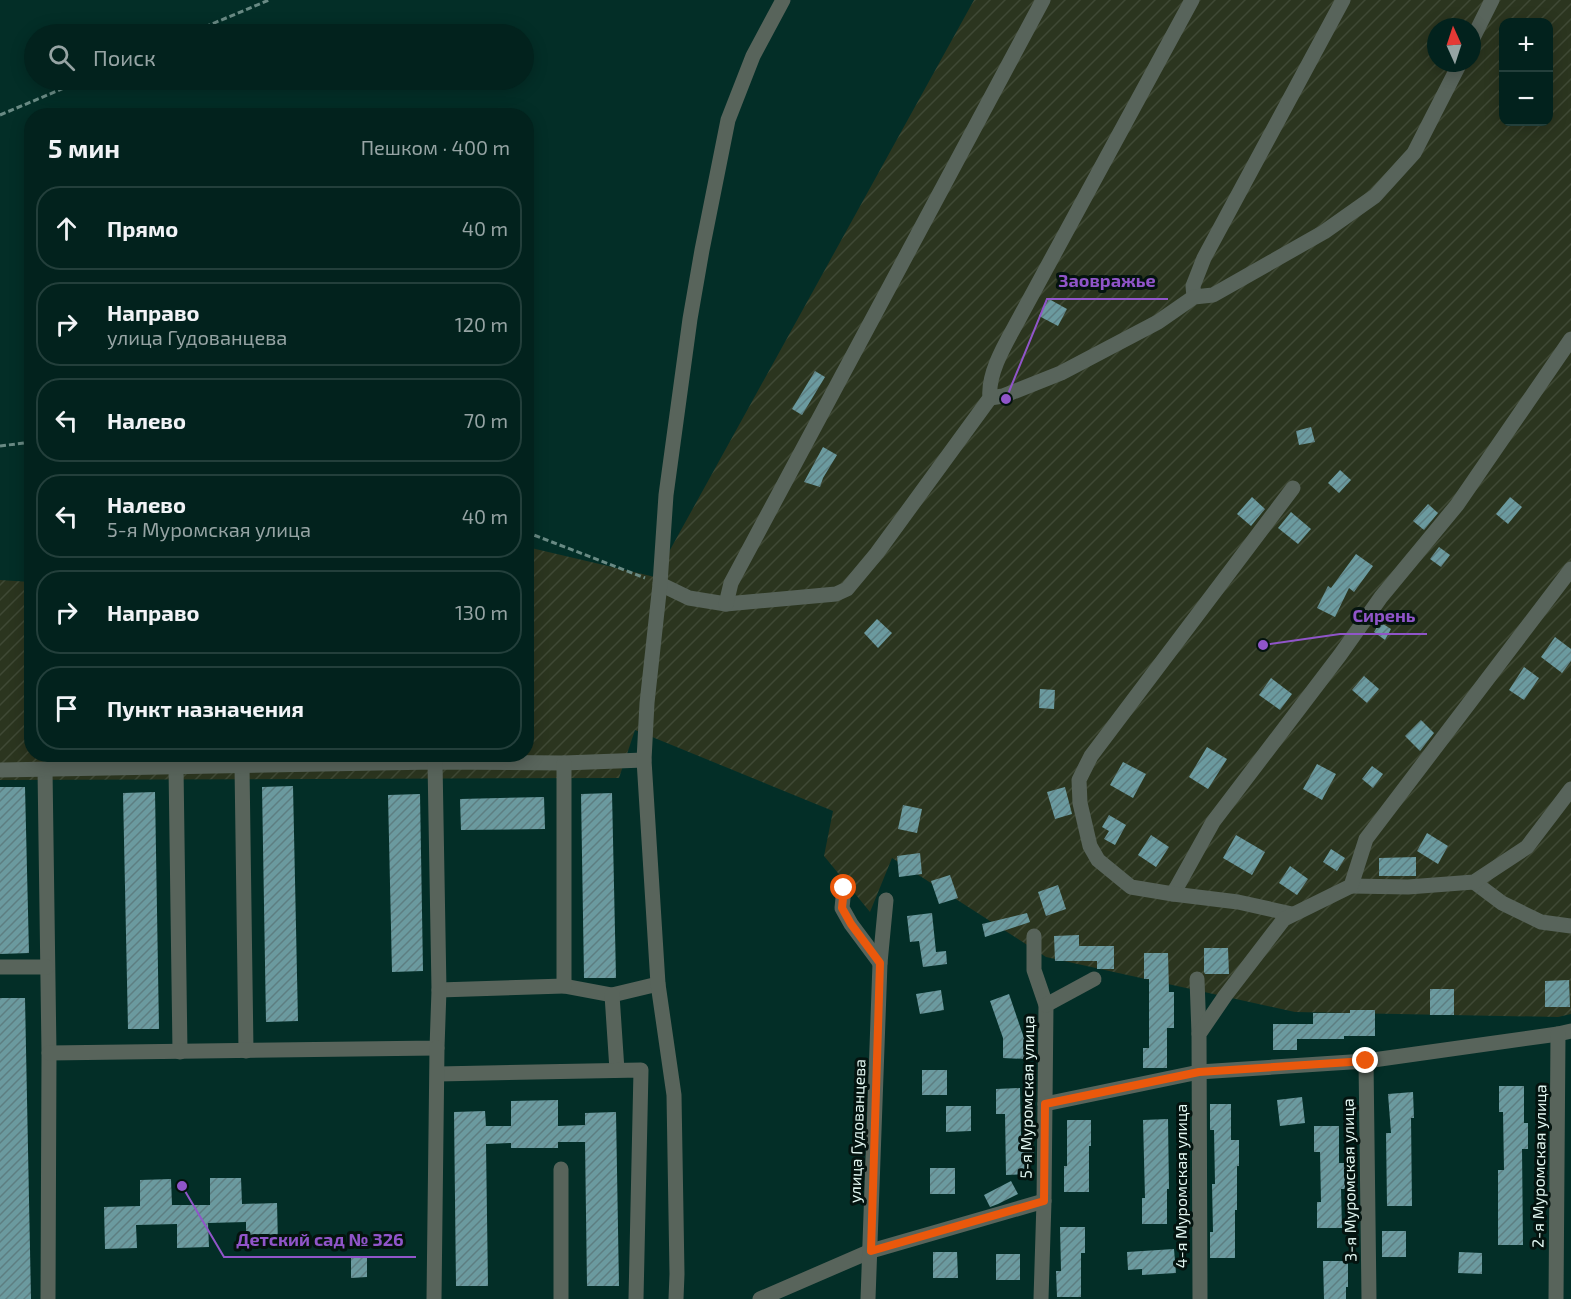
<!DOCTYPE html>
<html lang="ru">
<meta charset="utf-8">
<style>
:root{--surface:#02221d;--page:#0c2a26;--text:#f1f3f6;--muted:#96a4a4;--line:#233f3b}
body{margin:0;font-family:"Exo 2",sans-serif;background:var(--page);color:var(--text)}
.controls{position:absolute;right:18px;top:18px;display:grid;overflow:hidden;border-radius:12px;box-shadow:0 3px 15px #0003}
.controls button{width:54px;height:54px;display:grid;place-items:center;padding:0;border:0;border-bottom:2px solid var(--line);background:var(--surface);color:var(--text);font:30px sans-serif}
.compass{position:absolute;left:1427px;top:18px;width:54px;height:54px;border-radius:50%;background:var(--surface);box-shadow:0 3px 15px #0003;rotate:357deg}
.stop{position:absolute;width:18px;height:18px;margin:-14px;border:4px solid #ea580c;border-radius:50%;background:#fff}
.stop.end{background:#ea580c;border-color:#fff;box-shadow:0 2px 6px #0008}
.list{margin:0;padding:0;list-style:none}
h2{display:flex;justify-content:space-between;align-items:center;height:78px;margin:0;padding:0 24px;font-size:26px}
h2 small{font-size:20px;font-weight:400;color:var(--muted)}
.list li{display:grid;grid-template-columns:39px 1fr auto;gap:18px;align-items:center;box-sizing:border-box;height:84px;margin:0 12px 12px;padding:0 12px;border:2px solid var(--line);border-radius:24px}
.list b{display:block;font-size:22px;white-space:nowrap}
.list p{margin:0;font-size:20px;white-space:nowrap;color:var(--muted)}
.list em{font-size:20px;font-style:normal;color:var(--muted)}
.icon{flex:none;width:33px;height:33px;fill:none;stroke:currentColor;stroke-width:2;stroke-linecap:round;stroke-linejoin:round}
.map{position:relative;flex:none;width:1571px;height:1299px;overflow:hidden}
.search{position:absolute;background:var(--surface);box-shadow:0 3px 15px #0003;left:24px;top:24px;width:510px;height:66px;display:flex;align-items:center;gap:15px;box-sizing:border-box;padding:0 21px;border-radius:33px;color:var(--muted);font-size:22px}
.panel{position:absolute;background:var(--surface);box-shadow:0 3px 15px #0003;left:24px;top:108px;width:510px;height:654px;border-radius:24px}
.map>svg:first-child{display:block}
.garden{fill:url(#garden-furrows);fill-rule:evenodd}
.building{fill:url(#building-hatch)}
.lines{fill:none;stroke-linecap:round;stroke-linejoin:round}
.path{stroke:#698a84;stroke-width:3;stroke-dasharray:6 3;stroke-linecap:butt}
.minor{stroke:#58645b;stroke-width:15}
.route{stroke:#ea580c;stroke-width:8}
.labels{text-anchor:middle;stroke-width:6;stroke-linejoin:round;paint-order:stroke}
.street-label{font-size:16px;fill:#e3f8f3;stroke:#04130f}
.leader{fill:none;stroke:#9055c9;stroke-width:2}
.callout-dot{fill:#9055c9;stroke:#04130f;stroke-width:2}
.callout-label{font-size:18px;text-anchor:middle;font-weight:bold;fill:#9055c9;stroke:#04130f;stroke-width:6;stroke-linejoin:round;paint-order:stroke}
</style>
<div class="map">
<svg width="1571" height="1299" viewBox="0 0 1571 1299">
<defs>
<pattern id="garden-furrows" width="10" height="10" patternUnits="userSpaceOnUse" patternTransform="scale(1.5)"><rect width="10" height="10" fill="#2b351f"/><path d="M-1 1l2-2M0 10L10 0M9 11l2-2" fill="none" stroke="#3f4935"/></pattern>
<pattern id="building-hatch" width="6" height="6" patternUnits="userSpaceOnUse" patternTransform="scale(1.5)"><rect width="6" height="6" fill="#6b9a9f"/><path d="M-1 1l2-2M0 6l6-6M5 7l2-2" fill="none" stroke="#5d7e81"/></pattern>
</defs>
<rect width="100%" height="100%" fill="#032e27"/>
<path class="garden" d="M974,0h597v1014l-13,3 -263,-5 -249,-55 -154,-99 -22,54 -46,-56 9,-45 -198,-81 -16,48 -619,2v-200l31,2 1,172h494l1,-207 128,30zM1504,22h44v100h-44zM1436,27h36v36h-36z"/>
<g class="building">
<path d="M1049,299l18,10 -9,17 -19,-10z"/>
<path d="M815,371l10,6 -23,38 -10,-6z"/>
<path d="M1311,427l4,15 -16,3 -3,-14z"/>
<path d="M823,447l14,8 -14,23 -3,9 -16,-5z"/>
<path d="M1340,470l11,10 -12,13 -11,-10z"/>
<path d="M1252,497l13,12 -14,17 -14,-12z"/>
<path d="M1510,497l12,10 -14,17 -12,-10z"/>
<path d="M1428,504l10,9 -14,17 -11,-9z"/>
<path d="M1291,512l20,17 -13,15 -20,-16z"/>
<path d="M1439,547l11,8 -9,12 -11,-8z"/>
<path d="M1356,554l17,12 -19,26 -5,-4 -14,29 -18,-9 11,-22 3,2z"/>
<path d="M877,619l15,14 -14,15 -14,-15z"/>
<path d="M1380,622l11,7 -6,11 -11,-8z"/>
<path d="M1555,637l16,12v12l-9,12 -21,-16z"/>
<path d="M1524,667l15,11 -15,22 -15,-10z"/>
<path d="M1364,676l15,13 -12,14 -15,-13z"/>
<path d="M1271,678l21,16 -12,16 -21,-15z"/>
<path d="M1040,689l15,1 -1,19 -15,-1z"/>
<path d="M1421,720l13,13 -14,18 -15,-15z"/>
<path d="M1207,747l20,12 -19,30 -19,-12z"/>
<path d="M1123,762l23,12 -13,24 -23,-13z"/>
<path d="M1317,764l19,10 -14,26 -19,-11z"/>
<path d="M1372,766l11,8 -10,14 -11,-9z"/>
<path d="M293,786l5,235 -32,1 -4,-235z"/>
<path d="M0,787h25l4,166 -29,1z"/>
<path d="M1065,787l7,27 -17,5 -8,-27z"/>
<path d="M155,792l4,237h-31l-5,-236z"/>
<path d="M612,793l4,185h-32l-3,-184z"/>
<path d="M420,794l3,177 -31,1 -4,-177z"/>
<path d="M544,797l1,32 -84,1 -1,-31z"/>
<path d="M903,805l19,4 -5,24 -19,-4z"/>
<path d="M1109,815l17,10 -11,20 -11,-6 5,-8 -7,-4z"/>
<path d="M1427,833l21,13 -10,18 -21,-13z"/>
<path d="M1151,835l18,12 -13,20 -18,-12z"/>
<path d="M1236,835l29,17 -13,23 -29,-17z"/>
<path d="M1331,849l14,9 -8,13 -14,-9z"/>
<path d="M920,853l2,21 -23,3 -2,-21z"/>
<path d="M1416,857v19h-37v-18z"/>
<path d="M1290,866l18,13 -11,16 -18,-12z"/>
<path d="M950,875l8,23 -19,6 -8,-23z"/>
<path d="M1058,885l8,24 -20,7 -8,-24z"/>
<path d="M932,913l4,39 10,-1 1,13 -24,3 -4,-26 -9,1 -3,-26z"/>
<path d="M1027,913l3,9 -45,15 -3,-13z"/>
<path d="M1079,935v11h35v23h-17v-8h-42l-1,-25z"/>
<path d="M1204,948h24l1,26h-24l-1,-2z"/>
<path d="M1144,953h24l1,39h5v36h-7v40h-24v-20h6v-69h-5z"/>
<path d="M1569,980l1,27h-25v-26z"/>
<rect x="1430" y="989" width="24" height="26"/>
<path d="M941,990l3,20 -24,4 -4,-20z"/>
<path d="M1009,994l15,44h3v21l-24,-1v-20l-13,-37z"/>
<path d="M0,998h25l6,301h-31z"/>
<path d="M1350,1010h25v26h-31v3h-47v11h-24v-26h40v-11h37z"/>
<rect x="922" y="1070" width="25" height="25"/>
<path d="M1499,1086h25v37h4v26h-6l1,96h-25v-75h6l-1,-58h-4z"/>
<path d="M1020,1088l1,47h12l1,22h-4l1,17 -25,1 -1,-61h-9v-25z"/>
<path d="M1413,1092l1,26h-3l1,88h-25l-1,-73h5l-3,-39z"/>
<path d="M1302,1097l3,26 -25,3 -3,-26z"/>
<path d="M558,1100v26l27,-1v-12l31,-1 3,174h-32l-2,-144h-27v6h-47v-5l-25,1 2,142h-32l-2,-174 31,-1 1,15h25v-25z"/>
<path d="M1210,1104h21v36h8v26h-2v44h-2v48h-25v-26h3l-1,-48h3l-1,-54h-4z"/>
<path d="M946,1106h25v25l-25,1z"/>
<path d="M1168,1119l1,70h-2v35h-25v-26h3l-2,-78z"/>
<path d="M1067,1120h24v26h-2v46h-25v-26h3z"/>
<path d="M1314,1126h25v37h6v26h-4l1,39h-25v-26h4l-1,-50h-6z"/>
<rect x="930" y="1168" width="25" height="26"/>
<path d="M210,1178h31l1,26 35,-1 1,42 -32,1v-24l-38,1 1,24 -32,1v-24l-41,1 1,23 -32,1 -1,-42 36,-1v-26l31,-1 1,26h38z"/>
<path d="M1011,1181l7,13 -20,10 -8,3 -6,-12z"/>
<path d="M1060,1227h25v26h-4v44h-24l-1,-26h5z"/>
<rect x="1382" y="1231" width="24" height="26"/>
<path d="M1174,1249l2,24 -34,2v-6l-14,1 -1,-18z"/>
<path d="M933,1252h24l1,26h-25z"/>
<path d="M1459,1252l23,1v21l-24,-1z"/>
<rect x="996" y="1254" width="24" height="26"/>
<path d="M351,1257h16v20l-16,1z"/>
<path d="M1323,1261h25v26h-2v12h-22z"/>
</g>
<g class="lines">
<g class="path">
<path d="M188,34l81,-34"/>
<path d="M0,115l83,-35"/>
<path d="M0,446l32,-4"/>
<path d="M526,532l119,46"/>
</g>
<g class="minor">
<path d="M1472,40l20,-40"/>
<path d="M1194,297l-1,-11 11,-28 139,-258"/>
<path d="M990,398l13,-2 58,-23 97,-51 36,-25 19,-2 111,-63 51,-36 39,-43 46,-90"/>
<path d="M660,584l29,14 37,6 110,-10 11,-5 30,-36 113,-155c-3,-27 19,-60 31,-83l171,-315"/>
<path d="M726,604l5,-21 312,-583"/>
<path d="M242,766l4,285"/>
<path d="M176,767l4,285"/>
<path d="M45,769l4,284 -1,246"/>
<path d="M0,770l435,-8 129,1 80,-3"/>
<path d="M1474,882l28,21 39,19 30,4"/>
<path d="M1351,886l57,1 66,-5 53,-35 44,-58"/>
<path d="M844,888l-2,20 9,16 29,39"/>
<path d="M1173,894l40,-72 127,-167 41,-58 76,-92 114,-166"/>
<path d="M1292,914l-54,-12 -65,-8 -42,-7 -33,-27 -8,-14 -10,-43 -1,-23 12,-24 202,-268"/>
<path d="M1034,936v34l12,35 -2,196 -3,98"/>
<path d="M0,967h47"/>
<path d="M1197,979l2,55"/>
<path d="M564,986l48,9 46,-11"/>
<path d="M439,990l125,-4v-223"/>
<path d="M612,995l5,75"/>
<path d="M1046,1005l48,-26"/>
<path d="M49,1053l388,-5 2,-58 -4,-228"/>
<path d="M1366,1061l3,238"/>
<path d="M438,1074l203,-4 -5,229"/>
<path d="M1045,1104l154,-32 167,-11 192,-27 13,-3"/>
<path d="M561,1169v130"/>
<path d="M434,1299l3,-251"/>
<path d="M676,1299l1,-25 -3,-179 -16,-111 -14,-224 3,-57 13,-119 6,-89 24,-176 12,-69 26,-130 25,-64 30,-56"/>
<path d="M760,1299l111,-48 173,-50"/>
<path d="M868,1299l12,-336 6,-63"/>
<path d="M1200,1299l-1,-265 26,-38 59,-77 67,-33 15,-47 205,-270"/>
<path d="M1556,1299l2,-265"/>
</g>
</g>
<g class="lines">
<path class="route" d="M844,888l-2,20 9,16 29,39 -9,288 173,-50 1,-97 154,-32 167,-11"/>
</g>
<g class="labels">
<g class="street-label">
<text transform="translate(1027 1097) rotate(-89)" y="6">5-я Муромская улица</text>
<text transform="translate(857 1131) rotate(-88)" y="6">улица Гудованцева</text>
<text transform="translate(1539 1166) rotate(-89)" y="6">2-я Муромская улица</text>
<text transform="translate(1349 1180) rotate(-91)" y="6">3-я Муромская улица</text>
<text transform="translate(1181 1186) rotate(-90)" y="6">4-я Муромская улица</text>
</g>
</g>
<path class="leader" d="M1006 399L1047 299H1168M1263 645L1340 634H1427M182 1186L224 1257H416"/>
<g class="callout-dot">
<circle cx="1006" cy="399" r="6"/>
<circle cx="1263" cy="645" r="6"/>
<circle cx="182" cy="1186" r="6"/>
</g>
<g class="callout-label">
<text x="1107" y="287">Заовражье</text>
<text x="1384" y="622">Сирень</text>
<text x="320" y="1246">Детский сад № 326</text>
</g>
</svg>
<div class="controls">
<button>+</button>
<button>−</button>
</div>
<svg class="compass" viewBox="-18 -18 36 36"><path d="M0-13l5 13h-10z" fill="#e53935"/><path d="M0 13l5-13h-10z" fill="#96a4a4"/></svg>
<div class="stop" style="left:844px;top:888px"></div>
<div class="stop end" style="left:1366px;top:1061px"></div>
<div class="search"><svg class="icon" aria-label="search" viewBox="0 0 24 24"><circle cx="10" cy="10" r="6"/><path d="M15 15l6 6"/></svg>Поиск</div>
<section class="panel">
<h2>5 мин<small>Пешком · 400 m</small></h2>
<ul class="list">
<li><svg class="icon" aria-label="ahead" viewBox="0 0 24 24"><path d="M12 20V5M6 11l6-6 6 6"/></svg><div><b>Прямо</b></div><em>40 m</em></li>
<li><svg class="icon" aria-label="right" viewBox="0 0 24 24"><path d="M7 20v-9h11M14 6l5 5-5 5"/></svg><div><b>Направо</b><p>улица Гудованцева</p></div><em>120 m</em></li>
<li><svg class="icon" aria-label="left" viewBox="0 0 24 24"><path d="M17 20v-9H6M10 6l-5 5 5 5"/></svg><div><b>Налево</b></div><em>70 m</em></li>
<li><svg class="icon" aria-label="left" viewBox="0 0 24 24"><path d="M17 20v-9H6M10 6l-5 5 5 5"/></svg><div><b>Налево</b><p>5-я Муромская улица</p></div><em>40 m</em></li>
<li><svg class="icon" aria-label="right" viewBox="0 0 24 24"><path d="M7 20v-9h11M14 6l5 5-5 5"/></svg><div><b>Направо</b></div><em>130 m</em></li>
<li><svg class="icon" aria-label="arrive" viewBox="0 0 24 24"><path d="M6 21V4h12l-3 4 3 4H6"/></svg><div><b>Пункт назначения</b></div></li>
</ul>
</section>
</div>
